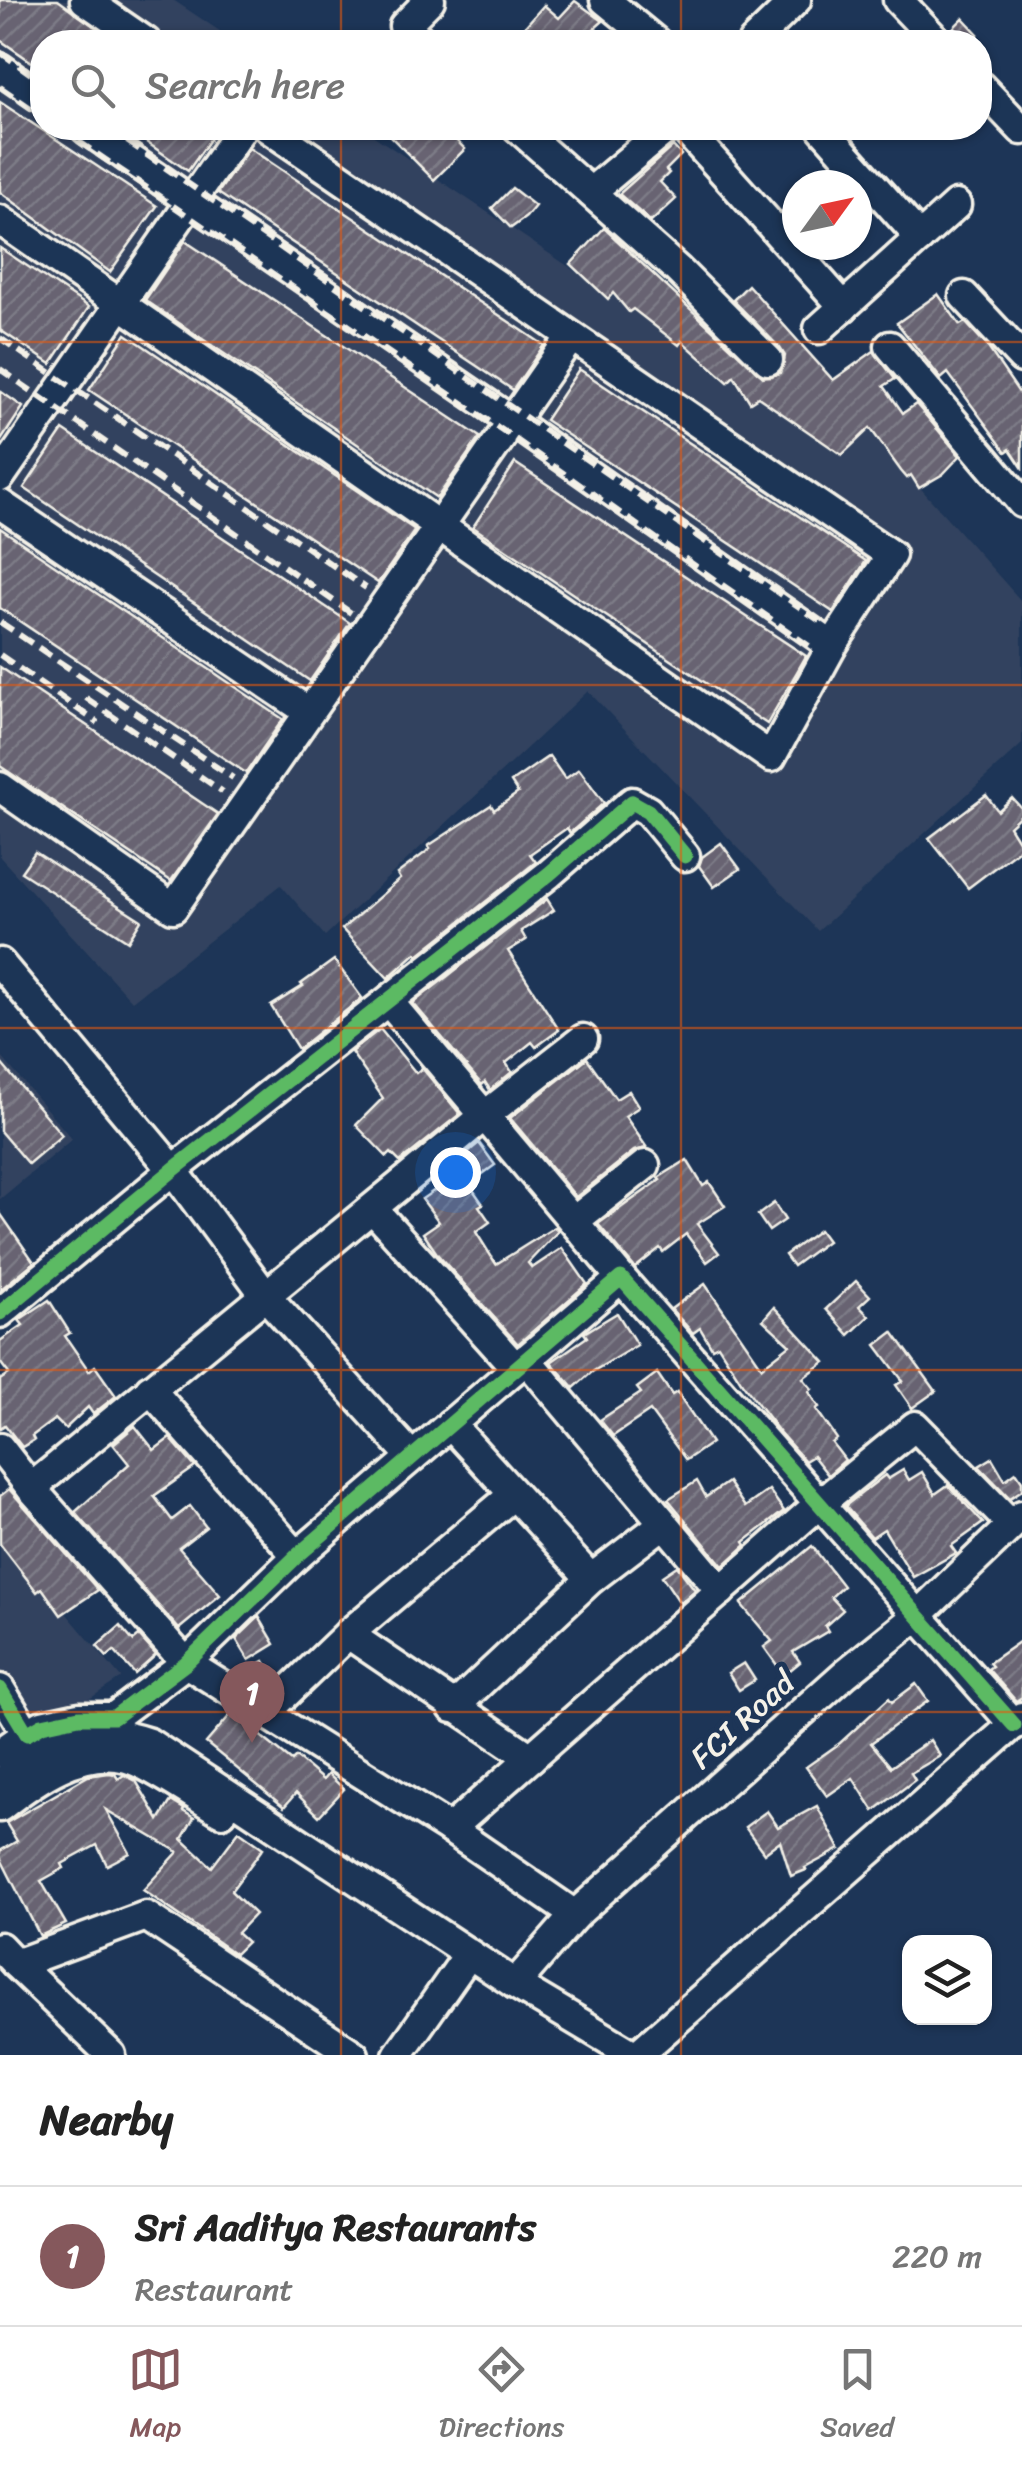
<!DOCTYPE html>
<style>
:root{--surface:#fff;--page:#f2f2f2;--text:#222;--muted:#767676;--line:#e0e0e0;--accent:#85585c}
body{margin:0;font-family:Sriracha,sans-serif;background:var(--page);color:var(--text)}
.controls{position:absolute;right:30px;bottom:30px;display:grid;overflow:hidden;border-radius:20px;box-shadow:0 2px 8px #0004}
.controls button{width:90px;height:90px;display:grid;place-items:center;padding:0;border:0;border-bottom:2px solid var(--line);background:var(--surface);color:var(--text);font:50px sans-serif}
.compass{position:absolute;left:782px;top:170px;width:90px;height:90px;border-radius:50%;background:var(--surface);box-shadow:0 2px 8px #0004;rotate:57deg}
.you{position:absolute;left:455px;top:1172px;width:35px;height:35px;margin:-25px;border:8px solid #fff;border-radius:50%;background:#1a73e8;box-shadow:0 0 0 15px #1a73e833}
.badge{display:grid;place-items:center;width:65px;height:65px;border-radius:50%;background:var(--accent);color:#fff;font-size:32px;font-weight:700}
.pin{position:absolute;translate:-50% -82px;filter:drop-shadow(0 2px 5px #0008)}
.pin::after{content:'';position:absolute;top:52px;width:35px;height:30px;background:inherit;clip-path:polygon(0 0,100% 0,50% 100%)}
.list{margin:0;padding:0;list-style:none}
h2{display:flex;justify-content:space-between;align-items:center;height:130px;margin:0;padding:0 40px;font-size:42px}
h2 small{font-size:32px;font-weight:400;color:var(--muted)}
.list li{display:grid;grid-template-columns:65px 1fr auto;gap:30px;align-items:center;box-sizing:border-box;height:140px;padding:0 40px;border-top:2px solid var(--line)}
.list b{display:block;font-size:38px;white-space:nowrap}
.list p{margin:0;font-size:32px;white-space:nowrap;color:var(--muted)}
.list em{font-size:32px;font-style:normal;color:var(--muted)}
.icon{flex:none;width:55px;height:55px;fill:none;stroke:currentColor;stroke-width:2;stroke-linecap:round;stroke-linejoin:round}
.map{position:relative;flex:none;width:1022px;height:2055px;overflow:hidden}
.search{position:absolute;background:var(--surface);box-shadow:0 2px 8px #0004;left:30px;right:30px;top:30px;height:110px;display:flex;align-items:center;gap:25px;box-sizing:border-box;padding:0 35px;border-radius:40px;color:var(--muted);font-size:38px}
.sheet{height:270px;background:var(--surface)}
nav{display:flex;justify-content:space-around;align-items:center;box-sizing:border-box;height:140px;border-top:2px solid var(--line);background:var(--surface);font-size:28px;color:var(--muted)}
nav a{display:grid;justify-items:center;gap:5px}
nav .on{color:var(--accent)}
.map>svg:first-child{display:block}
.built{fill:#33435f}
.building{fill:url(#building-hatch);stroke:#f4f1e8;stroke-width:2.5}
.lines{fill:none;stroke-linecap:round;stroke-linejoin:round}
.minor-casing{stroke:#f4f1e8;stroke-width:35}
.minor{stroke:#1d3557;stroke-width:28}
.rail{stroke:#f4f1e8;stroke-width:6;stroke-dasharray:15 8;stroke-linecap:butt}
.cycleway-casing{stroke:#1d3557;stroke-width:21}
.cycleway{stroke:#5cba63;stroke-width:15}
.grid{fill:none;stroke:#e8590c;stroke-width:2.5;stroke-opacity:0.55}
.labels{text-anchor:middle;stroke-width:10;stroke-linejoin:round;paint-order:stroke}
.street-label{font-size:32px;fill:#f4f1e8;stroke:#1d3557}
</style>
<div class="map">
<svg width="1022" height="2055" viewBox="0 0 1022 2055">
<defs>
<pattern id="building-hatch" width="6" height="6" patternUnits="userSpaceOnUse" patternTransform="scale(2.5)"><rect width="6" height="6" fill="#676472"/><path d="M-1 1l2-2M0 6l6-6M5 7l2-2" fill="none" stroke="#7d7b86"/></pattern>
</defs>
<rect width="100%" height="100%" fill="#1d3557"/>
<filter id="ink" filterUnits="userSpaceOnUse"><feTurbulence type="fractalNoise" baseFrequency=".01" numOctaves="2"/><feDisplacementMap in="SourceGraphic" scale="20" xChannelSelector="R" yChannelSelector="G"/><feConvolveMatrix kernelMatrix="1 2 1 2 8 2 1 2 1" color-interpolation-filters="sRGB"/></filter>
<g filter="url(#ink)">
<g class="built">
<path d="M0,0h173l63,42h-194v86h320l474,318 28,-21 158,177v142l-204,187 -230,-240 -263,245 -44,-51 -149,116 -132,-144z"/>
<path d="M0,1055l72,84 -72,60z"/>
<path d="M0,1535l121,143 -121,80z"/>
</g>
<g class="building">
<path d="M0,0h58l58,42h-74v27l-42,-29z"/>
<path d="M575,1l28,20 -24,21h-43l-14,-12 22,-25 15,13z"/>
<path d="M963,18l15,16 -8,8h-10l-9,-12z"/>
<path d="M0,102l157,104 -47,66 -110,-80z"/>
<path d="M126,128h92l-30,43z"/>
<path d="M382,128h89l-14,13 8,8 -31,31z"/>
<path d="M673,146l8,9 -15,15 3,3 -9,9 16,17 -25,23 -32,-28z"/>
<path d="M249,148l295,197 -31,45 -295,-197z"/>
<path d="M512,188l23,18 -9,11 -15,11 -19,-20z"/>
<path d="M604,228l159,149 17,-4 5,-17 -5,-8 -47,-48 15,-15 85,95 41,-29 21,28 -11,7 19,27 13,-9 44,52 -17,18 -24,14 -8,-13 -4,3 -6,-7 -31,-43 -28,27 -84,-58 -8,5 -16,-26 -6,6 -46,-41 -3,4 -46,-36 -4,3 -16,-19 -5,6 -37,-35z"/>
<path d="M185,241l295,196 -43,61 -292,-198z"/>
<path d="M0,248l89,59 -38,57 -51,-34z"/>
<path d="M938,294l22,31 5,-3 22,24 35,51v70l-12,-18 -4,3 -58,-79 -7,6 -44,-56z"/>
<path d="M126,334l289,196 -37,53 -289,-193z"/>
<path d="M579,369l287,192 -33,51 -288,-192z"/>
<path d="M0,391l23,16 -23,35z"/>
<path d="M63,430l287,193 -40,58 -286,-193z"/>
<path d="M515,463l291,193 -39,68 -294,-197z"/>
<path d="M0,528l283,191 -37,54 -246,-165z"/>
<path d="M0,667l218,147 -47,67 -171,-115z"/>
<path d="M549,756l16,23 14,-10 25,34 -34,30 -3,-5 -37,26 6,8 -118,93 -2,-2 -28,25 -46,-49 58,-50 -3,-5 33,-25 -2,-3 63,-41 3,5 24,-17 -7,-11z"/>
<path d="M986,795l12,16 14,-13 10,11v5l-13,12 13,21 -54,41 -39,-50z"/>
<path d="M721,843l19,26 -26,18 -15,-21 3,-9z"/>
<path d="M35,852l106,68 -13,21 -107,-69z"/>
<path d="M547,899l7,11 -33,21 5,9 -18,11 51,79 -23,17 -4,-5 -26,21 6,9 -22,18 -5,-8 -3,3 -69,-82z"/>
<path d="M334,960l28,38 -64,51 -27,-43 32,-20 -2,-2z"/>
<path d="M380,1029l36,44 6,-5 38,46 -60,48 -9,-9 -4,4 -31,-32 27,-27 -32,-46z"/>
<path d="M587,1058l29,41 13,-8 10,16 -14,9 22,32 -13,3 -58,46 -66,-79z"/>
<path d="M0,1062l62,73 -34,29 -28,-33z"/>
<path d="M479,1143l16,22 -26,19 14,20 -4,2 11,16 -14,10 20,32 59,-37 3,4 -30,32 4,5 30,-20 25,36 -69,60 -80,-89 -15,-22 16,-11 -17,-23 23,-16 -5,-8z"/>
<path d="M687,1160l16,26 6,-4 16,24 -28,18 22,29 -12,9 -21,-28 -23,18 -3,-4 -25,20 -37,-44 62,-44 -2,-2z"/>
<path d="M774,1203l11,17 -16,11 -11,-16z"/>
<path d="M0,1213l34,49 -34,28z"/>
<path d="M819,1230l8,11 -34,25 -8,-11z"/>
<path d="M856,1281l14,15 -11,10 10,10 -20,19 -23,-26z"/>
<path d="M705,1284l57,83 28,-22 -27,-25 11,-13 51,55 -22,16 9,11 -3,3 10,15 -3,2 21,30 -5,4 13,17 -17,15 -15,-19 -8,5 -25,-28 -38,-50 -24,-38 -6,3 -12,-20 -7,5 -22,-24z"/>
<path d="M49,1300l21,33 -5,3 24,35 6,-5 21,30 -23,18 -5,-7 -23,22 -10,-10 -23,17 2,4 -12,7 -17,-22 -5,3v-48l9,-6 -9,-12v-21l23,-16 -4,-5z"/>
<path d="M617,1313l20,32 -45,27 -18,16 -23,-26 36,-25 -3,-4z"/>
<path d="M893,1332l43,59 -24,17 -16,-23 7,-4 -27,-36z"/>
<path d="M657,1373l15,22 5,-3 34,51 -25,17 -36,-49 -37,25 -13,-16 41,-27 -4,-5z"/>
<path d="M135,1426l19,24 16,-12 25,29 -41,29 18,24 18,-14 16,21 -27,21 41,47 -41,34 -104,-117 54,-48 -16,-20z"/>
<path d="M992,1458l13,22 11,-8 6,9v9l-12,8 -31,-32z"/>
<path d="M903,1470l6,10 13,-8 13,22 13,-9 35,38 -32,23 5,7 -43,24 -29,-48 -12,8 -27,-31 40,-31 3,4z"/>
<path d="M697,1481l9,16 22,-15 17,25 24,-17 15,21 -40,31 2,3 -23,21 -55,-67z"/>
<path d="M9,1489l89,101 -37,25 -19,-27 -5,4 -37,-48v-48z"/>
<path d="M812,1546l31,40 -12,11 12,13 -18,16 3,5 -35,21 7,10 -16,13 -20,-28 8,-6 -31,-37z"/>
<path d="M677,1566l18,24 -15,13 -18,-27z"/>
<path d="M259,1617l16,27 -26,16 -13,-21z"/>
<path d="M120,1626l13,15 6,-5 17,19 -21,19 -21,-23 -7,6 -10,-11z"/>
<path d="M1022,1640v57l-6,4 -28,-32 4,-3 -3,-3z"/>
<path d="M264,1661l11,19 -12,11 -12,-8 -6,-11z"/>
<path d="M744,1663l11,17 -16,10 -11,-17z"/>
<path d="M916,1684l12,17 -57,42 20,24 39,-27 10,16 -29,17 4,7 -41,31 -21,-33 -26,18 -21,-29 34,-24 49,-45 3,4z"/>
<path d="M232,1713l60,48 4,-4 27,23 5,-6 16,15 -25,27 -23,-23 -12,14 -78,-64z"/>
<path d="M109,1773l6,1 3,5 6,-4 12,6 23,39 12,-19 13,8 -1,2 11,7 -12,21 30,28 27,-36 24,17 -32,43 24,23 -18,19 10,9 -12,12 -92,-64 35,-38 -72,-42 24,43 -23,12 -10,-20 -35,19 2,4 -23,13 25,43 -26,12 -40,-79v-6l17,-10 -11,-18 82,-47z"/>
<path d="M817,1806l23,43 -35,19 1,2 -15,6 -11,-35 -16,12 -19,-26 22,-16 11,16z"/>
</g>
<g class="lines">
<g class="minor-casing">
<g id="minor">
<path d="M85,0l61,42"/>
<path d="M605,0l51,42"/>
<path d="M898,0l40,42"/>
<path d="M423,42l-19,-16 26,-26"/>
<path d="M753,42l43,-42"/>
<path d="M0,68l42,30"/>
<path d="M980,86l42,44"/>
<path d="M85,128l427,293 320,225"/>
<path d="M518,128l160,142 90,90"/>
<path d="M684,128l160,179"/>
<path d="M822,128l98,110"/>
<path d="M591,192l76,-64"/>
<path d="M0,220l771,537 61,-111 59,-91 -623,-427"/>
<path d="M964,296l58,62"/>
<path d="M819,329l137,-124"/>
<path d="M890,346l132,157"/>
<path d="M0,477l242,-349"/>
<path d="M0,504l309,208"/>
<path d="M0,787l173,121 398,-571"/>
<path d="M0,963l173,207 92,125 147,162"/>
<path d="M389,1002l232,276"/>
<path d="M373,1209l143,159"/>
<path d="M574,1221l71,-56"/>
<path d="M0,1313l173,-143 376,-296 83,-72 16,9 37,45"/>
<path d="M526,1359l195,232"/>
<path d="M150,1389l147,167"/>
<path d="M450,1424l141,155"/>
<path d="M0,1448l31,40 155,175 264,166 125,86"/>
<path d="M31,1488l452,-371 100,-78"/>
<path d="M348,1634l183,124"/>
<path d="M0,1689l27,45 15,-9 37,-8h35l72,-54 111,-107 324,-278 393,447"/>
<path d="M453,1708l138,-129 72,-55"/>
<path d="M267,1712l81,-78 165,-139"/>
<path d="M0,1753l27,-19"/>
<path d="M0,1783c54,-41 79,-63 149,-40l366,241 119,71"/>
<path d="M0,1807c34,-27 81,-61 127,-49 23,6 73,41 95,54"/>
<path d="M450,1829l368,-324 97,-79 96,98"/>
<path d="M0,1947l16,17 130,-48 208,139"/>
<path d="M16,1964l95,91"/>
<path d="M515,1984l60,-69 271,-242 71,-57 105,-101"/>
<path d="M398,2055l71,-101"/>
<path d="M637,2055l385,-338"/>
</g>
</g>
<use href="#minor" class="minor"/>
<g class="rail">
<path d="M0,52l42,30"/>
<path d="M0,87l42,29"/>
<path d="M59,128l446,304 304,214"/>
<path d="M108,128l716,496"/>
<path d="M0,338l366,250"/>
<path d="M0,369l351,244"/>
<path d="M0,622l233,156"/>
<path d="M0,655l98,68"/>
<path d="M86,698l137,94"/>
</g>
<g class="cycleway-casing">
<g id="cycleway">
<path d="M0,1313l173,-143 376,-296 83,-72 16,9 37,45"/>
<path d="M0,1689l27,45 15,-9 37,-8h35l72,-54 111,-107 324,-278 393,447"/>
</g>
</g>
<use href="#cycleway" class="cycleway"/>
</g>
</g>
<path class="grid" d="M341,0v42M681,0v42M341,128v1927M681,128v1927M0,342h1022M0,685h1022M0,1028h1022M0,1370h1022M0,1712h1022"/>
<g class="labels">
<g class="street-label">
<text transform="translate(742 1720) rotate(-42)" y="11">FCI Road</text>
</g>
</g>
</svg>
<div class="controls">
<button><svg class="icon" aria-label="layers" viewBox="0 0 24 24"><path d="M12 4l9 5-9 5-9-5zM3 14l9 5 9-5"/></svg></button>
</div>
<svg class="compass" viewBox="-18 -18 36 36"><path d="M0-13l5 13h-10z" fill="#e53935"/><path d="M0 13l5-13h-10z" fill="#767676"/></svg>
<div class="you"></div>
<div class="pin badge" style="left:252px;top:1743px">1</div>
<div class="search"><svg class="icon" aria-label="search" viewBox="0 0 24 24"><circle cx="10" cy="10" r="6"/><path d="M15 15l6 6"/></svg>Search here</div>
</div>
<section class="sheet">
<h2>Nearby<small></small></h2>
<ul class="list">
<li><span class="badge">1</span><div><b>Sri Aaditya Restaurants</b><p>Restaurant</p></div><em>220 m</em></li>
</ul>
</section>
<nav>
<a class="on"><svg class="icon" aria-label="map" viewBox="0 0 24 24"><path d="M3 6l6-2 6 2 6-2v14l-6 2-6-2-6 2zM9 4v14M15 6v14"/></svg>Map</a>
<a><svg class="icon" aria-label="directions" viewBox="0 0 24 24"><path d="M12 3l9 9-9 9-9-9zM9 14v-3h6M13 9l2 2-2 2"/></svg>Directions</a>
<a><svg class="icon" aria-label="saved" viewBox="0 0 24 24"><path d="M7 4h10v16l-5-4-5 4z"/></svg>Saved</a>
</nav>
